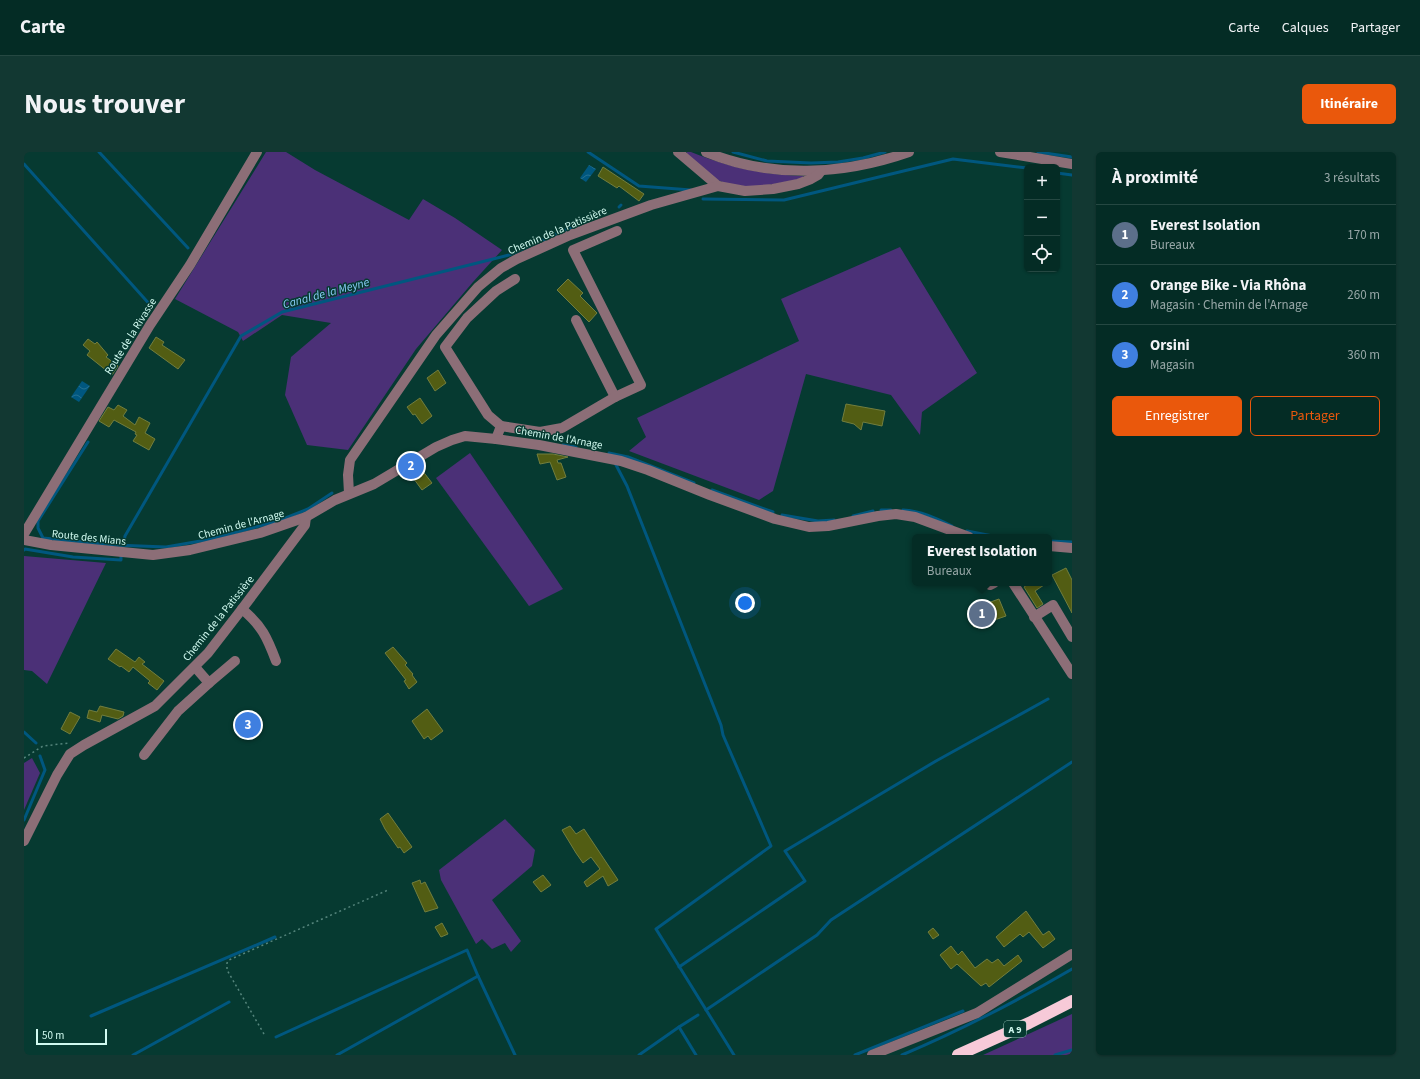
<!DOCTYPE html>
<html lang="fr">
<meta charset="utf-8">
<style>
:root{--surface:#042c25;--page:#123832;--text:#f1f3f6;--muted:#97a7a7;--line:#254842;--accent:#ea580c}
body{margin:0;font-family:"Source Sans 3",sans-serif;background:var(--page);color:var(--text)}
.controls{position:absolute;right:12px;top:12px;display:grid;overflow:hidden;border-radius:6px;box-shadow:0 1px 3px #0004}
.controls button{width:36px;height:36px;display:grid;place-items:center;padding:0;border:0;border-bottom:1px solid var(--line);background:var(--surface);color:var(--text);font:20px sans-serif}
.scale{position:absolute;left:12px;bottom:10px;width:71px;box-sizing:border-box;padding-left:4px;border:2px solid #d1faf0;border-top:0;font-size:11px;line-height:14px;white-space:nowrap;color:#d1faf0;-webkit-text-stroke:3px #063a31;paint-order:stroke}
.you{position:absolute;left:721px;top:451px;width:14px;height:14px;margin:-10px;border:3px solid #fff;border-radius:50%;background:#1a73e8;box-shadow:0 0 0 6px #1a73e833}
.badge{display:grid;place-items:center;width:26px;height:26px;border-radius:50%;background:var(--accent);color:#fff;font-size:13px;font-weight:700}
.pin{position:absolute;translate:-50% -50%;border:2px solid #fff;box-shadow:0 1px 4px #0006}
.popup{position:absolute;left:888px;top:382px;width:140px;height:52px;box-sizing:border-box;display:grid;place-content:center;border-radius:6px;background:var(--surface);filter:drop-shadow(0 1px 3px #0005);font-size:13px;white-space:nowrap;color:var(--muted)}
.popup b{font-size:15px;color:var(--text)}
.popup::after{content:'';position:absolute;left:50%;top:100%;margin-left:-8px;border:8px solid transparent;border-top-color:var(--surface)}
.list{margin:0;padding:0;list-style:none}
h2{display:flex;justify-content:space-between;align-items:center;height:52px;margin:0;padding:0 16px;font-size:17px}
h2 small{font-size:13px;font-weight:400;color:var(--muted)}
.list li{display:grid;grid-template-columns:26px 1fr auto;gap:12px;align-items:center;box-sizing:border-box;height:60px;padding:0 16px;border-top:1px solid var(--line)}
.list b{display:block;font-size:15px;white-space:nowrap}
.list p{margin:0;font-size:13px;white-space:nowrap;color:var(--muted)}
.list em{font-size:13px;font-style:normal;color:var(--muted)}
.actions{display:flex;gap:8px;padding:12px 16px}
.actions a{flex:1;padding:9px 0;border:1px solid var(--accent);border-radius:6px;text-align:center;font-size:14px;color:var(--accent)}
.actions .main{background:var(--accent);color:#fff}
.icon{flex:none;width:22px;height:22px;fill:none;stroke:currentColor;stroke-width:2;stroke-linecap:round;stroke-linejoin:round}
.map{position:relative;flex:none;width:1048px;height:903px;overflow:hidden;border-radius:6px}
header{display:flex;align-items:center;gap:24px;box-sizing:border-box;height:56px;padding:0 20px;background:var(--surface);border-bottom:1px solid var(--line)}
header strong{font-size:19px}
nav{display:flex;gap:22px;margin-inline-start:auto;font-size:14px}
.intro{display:flex;align-items:center;justify-content:space-between;box-sizing:border-box;height:96px;padding:0 24px}
h1{margin:0;font-size:28px}
.button{padding:10px 18px;border-radius:6px;background:var(--accent);color:#fff;font-size:14px;font-weight:700}
main{display:flex;gap:24px;padding:0 24px}
aside{flex:1;background:var(--surface);border-radius:6px;box-shadow:0 1px 3px #0004}
.map>svg:first-child{display:block}
.grass{fill:#4b3077}
.water{fill:url(#water-waves)}
.lines{fill:none;stroke-linecap:round;stroke-linejoin:round}
.stream{stroke:#00577f;stroke-width:3}
.building{fill:#525d13;stroke:#727e3e}
.path{stroke:#55857c;stroke-width:1.5;stroke-dasharray:2 3;stroke-linecap:butt}
.minor{stroke:#8c6e77;stroke-width:10}
.highway{stroke:#f7cad8;stroke-width:12}
.labels{text-anchor:middle;stroke-width:3;stroke-linejoin:round;paint-order:stroke}
.shield{fill:#063a31;stroke:#94c0b7;stroke-width:1}
.shield-label{font-size:10px;font-weight:bold;fill:#d1faf0}
.street-label{font-size:11px;fill:#d1faf0;stroke:#063a31}
.water-label{font-size:12px;font-style:italic;fill:#8accf7;stroke:#063a31}
</style>
<header>
<strong>Carte</strong>
<nav><a>Carte</a><a>Calques</a><a>Partager</a></nav>
</header>
<div class="intro"><h1>Nous trouver</h1><a class="button">Itinéraire</a></div>
<main>
<div class="map">
<svg width="1048" height="903" viewBox="0 0 1048 903">
<defs>
<pattern id="water-waves" width="16" height="10" patternUnits="userSpaceOnUse"><rect width="16" height="10" fill="#00577f"/><path d="M0 5q4-4 8 0t8 0" fill="none" stroke="#247091"/></pattern>
</defs>
<rect width="100%" height="100%" fill="#063a31"/>
<g class="grass">
<path d="M242,0h20l29,18 94,50 14,-21 32,19 47,32 -29,32 -57,67 -68,101 -41,-5 -22,-50 6,-38 40,-34 -49,-8 -39,26 -5,-9 -63,-33z"/>
<path d="M663,0h4c36,15 73,23 112,24v2c-25,6 -65,15 -89,0 -10,-6 -19,-16 -28,-24z"/>
<path d="M876,95l77,126 -55,39 -2,23 -29,-40 -85,-21 -33,117 -14,9 -130,-49 17,-14 -9,-19 162,-77 -18,-42z"/>
<path d="M446,301l93,136 -34,17 -93,-128z"/>
<path d="M0,404l82,7 -59,121 -15,-13 -8,-1z"/>
<path d="M8,606l8,15 -16,37v-47z"/>
<path d="M481,667l30,31 -3,16 -40,34 29,41 -10,11 -6,-9 -13,6 -10,-10 -6,5 -35,-64 -2,-10z"/>
<path d="M1048,862v41h-89z"/>
</g>
<g class="water">
<path d="M565,13l7,4 -10,13 -6,-4z"/>
<path d="M58,229l8,5 -11,16 -8,-5z"/>
</g>
<g class="lines">
<g class="stream">
<path d="M75,0l89,96"/>
<path d="M564,0l51,34 52,4"/>
<path d="M709,0l34,9 44,2 27,-1 25,-4 22,-6"/>
<path d="M1014,0l34,5"/>
<path d="M0,12l128,143"/>
<path d="M1033,21l15,2"/>
<path d="M679,47l81,1 169,-41 74,9"/>
<path d="M595,55l2,-2"/>
<path d="M64,290l-50,79v7l5,10 71,7 52,2 46,-8 66,-18 30,-12 24,-16"/>
<path d="M539,293l13,2"/>
<path d="M585,301l19,4 66,26"/>
<path d="M591,311l12,23 94,239 2,10 48,111 -115,83 78,126"/>
<path d="M688,338l61,22"/>
<path d="M857,358h10"/>
<path d="M879,358c18,1 33,8 49,16"/>
<path d="M758,363l36,6 16,-1"/>
<path d="M829,364l20,-5"/>
<path d="M943,379l31,6"/>
<path d="M1025,389l23,1"/>
<path d="M99,396l2,-12 116,-200 41,-24 227,-57 94,-42"/>
<path d="M0,398l1,-1 48,8 48,3v-4"/>
<path d="M0,580l12,11"/>
<path d="M0,668l21,-50 -5,-14"/>
<path d="M655,815l126,-86 -20,-30 151,-90 112,-62"/>
<path d="M454,824l37,79"/>
<path d="M682,858l111,-75 14,-15 241,-158"/>
<path d="M67,864l184,-79"/>
<path d="M252,885l191,-87 11,26 -141,79"/>
<path d="M109,903l96,-53"/>
<path d="M615,903l40,-28"/>
<path d="M672,903l-17,-28 19,-12"/>
<path d="M831,903l108,-44"/>
<path d="M878,903c59,-25 115,-54 170,-86"/>
<path d="M1031,903l17,-5"/>
</g>
</g>
<g class="building">
<path d="M579,15l41,27 -5,7 -20,-15 -2,2 -19,-12z"/>
<path d="M544,127l15,14 -3,3 17,17 -8,9 -32,-32z"/>
<path d="M132,185l8,5 -2,3 23,15 -7,9 -29,-21z"/>
<path d="M64,187l7,5 2,-2 11,13 -2,2 12,9 -6,9 -25,-20 3,-4 -7,-6z"/>
<path d="M414,218l8,13 -11,8 -8,-13z"/>
<path d="M396,246l12,18 -10,8 -7,-10 -2,1 -6,-8z"/>
<path d="M822,252l39,7 -3,15 -19,-4 -2,8 -7,-6 -12,-3z"/>
<path d="M94,253l9,5 -4,6 12,9 4,-8 11,6 -5,10 10,6 -6,11 -16,-9 4,-6 -2,-1 1,-2 -22,-12 -5,7 -10,-6 9,-14 6,3z"/>
<path d="M513,302h16l15,3 -11,3 1,3h3l5,14 -9,3 -7,-18 -10,2z"/>
<path d="M394,313l14,18 -10,7 -14,-19z"/>
<path d="M1042,416l6,12v33l-20,-38z"/>
<path d="M1006,431h17l-12,8 8,13 -6,4 -13,-21z"/>
<path d="M975,447l7,17 -32,11 -6,-17z"/>
<path d="M369,495l14,16 -2,2 8,9 -1,1 5,7 -8,7 -5,-8 2,-1 -21,-27z"/>
<path d="M92,497l19,13 4,-5 6,5 -3,2 22,17 -7,9 -9,-7 2,-2 -17,-14 -4,5 -8,-6 -1,1 -12,-8z"/>
<path d="M76,554l24,6 -1,4 -5,3 -16,-4 -2,7 -13,-4 2,-8 8,2z"/>
<path d="M403,557l16,22 -12,9 -3,-4 -4,3 -12,-18z"/>
<path d="M46,560l10,5 -10,17 -9,-5z"/>
<path d="M364,661l24,34 -8,6 -4,-6 -2,1 -13,-19 -5,-10z"/>
<path d="M546,674l6,8 8,-5 34,51 -10,6 -5,-10 -16,11 -3,-5 16,-13 -9,-12 -8,6 -7,-10 -14,-23z"/>
<path d="M519,723l8,10 -10,7 -8,-10z"/>
<path d="M396,728l1,4 4,-2 13,26 -13,4 -13,-29z"/>
<path d="M1002,759l17,24 6,-4 6,8 -12,9 -14,-16 -6,5 -3,-3 -16,13 -8,-10z"/>
<path d="M418,771l6,11 -7,3 -6,-10z"/>
<path d="M909,776l6,7 -6,4 -5,-7z"/>
<path d="M927,794l7,9 4,-4 13,17 12,-9 5,4 6,-4 6,7 14,-11 4,6 -33,26 -3,-4 -5,3 -24,-22 -6,5 -11,-14z"/>
</g>
<g class="lines">
<g class="path">
<path d="M0,606l19,-12 26,-3"/>
<path d="M240,882l-37,-64v-7l2,-3 159,-70"/>
</g>
<g class="minor">
<path d="M654,0l40,34"/>
<path d="M682,0c66,27 137,23 203,0"/>
<path d="M976,0l72,12"/>
<path d="M552,168l39,77"/>
<path d="M477,274l-13,-11 -43,-68 22,-29 29,-27 19,-12"/>
<path d="M472,287l5,-13 39,6 22,-4 53,-31 26,-12 -68,-135 44,-19"/>
<path d="M325,341l-1,-18 2,-15 86,-125 42,-48 23,-19 16,-9 53,-24 81,-30 67,-19 27,5 28,-2 25,-5 13,-5 7,-4 3,-4"/>
<path d="M0,382l126,-209 40,-60 67,-113"/>
<path d="M0,388l27,5 102,10 37,-5 70,-17 46,-16 29,-17 39,-16 62,-37 16,-7 13,-4 31,3 43,6 82,16 27,9 62,25 65,24 34,8 19,-1 50,-10 18,-2 19,3 54,20"/>
<path d="M1025,394l23,2"/>
<path d="M964,431l2,2 4,-2"/>
<path d="M989,431l59,91"/>
<path d="M218,457c20,17 25,28 34,52"/>
<path d="M1010,465l19,-12 19,32"/>
<path d="M171,515l14,16 26,-22"/>
<path d="M120,603l34,-44 31,-28"/>
<path d="M0,689l33,-66 13,-21 14,-9 71,-39 53,-53 34,-44 63,-84 1,-8"/>
<path d="M848,903l105,-42 95,-59"/>
</g>
<path class="highway" d="M934,903l71,-32 43,-22"/>
</g>
<g class="labels">
<rect class="shield" x="980" y="869" width="22" height="16" rx="3"/>
<g class="shield-label">
<text x="991" y="881">A 9</text>
</g>
<g class="street-label">
<text transform="translate(533 78) rotate(-23)" y="4">Chemin de la Patissière</text>
<text transform="translate(106 184) rotate(-58)" y="4">Route de la Rivasse</text>
<text transform="translate(535 285) rotate(10)" y="4">Chemin de l'Arnage</text>
<text transform="translate(217 372) rotate(-15)" y="4">Chemin de l'Arnage</text>
<text transform="translate(65 385) rotate(6)" y="4">Route des Mians</text>
<text transform="translate(194 466) rotate(-51)" y="4">Chemin de la Patissière</text>
</g>
<g class="water-label">
<text transform="translate(302 141) rotate(-15)" y="4">Canal de la Meyne</text>
</g>
</g>
</svg>
<div class="controls">
<button>+</button>
<button>−</button>
<button><svg class="icon" aria-label="locate" viewBox="0 0 24 24"><circle cx="12" cy="12" r="6"/><path d="M12 2v4M12 18v4M2 12h4M18 12h4"/></svg></button>
</div>
<div class="scale">50 m</div>
<div class="you"></div>
<div class="pin badge" style="left:958px;top:462px;background:#5c6f8a">1</div>
<div class="popup"><b>Everest Isolation</b>Bureaux</div>
<div class="pin badge" style="left:387px;top:314px;background:#3f7fe0">2</div>
<div class="pin badge" style="left:224px;top:573px;background:#3f7fe0">3</div>
</div>
<aside>
<h2>À proximité<small>3 résultats</small></h2>
<ul class="list">
<li><span class="badge" style="background:#5c6f8a">1</span><div><b>Everest Isolation</b><p>Bureaux</p></div><em>170 m</em></li>
<li><span class="badge" style="background:#3f7fe0">2</span><div><b>Orange Bike - Via Rhôna</b><p>Magasin · Chemin de l'Arnage</p></div><em>260 m</em></li>
<li><span class="badge" style="background:#3f7fe0">3</span><div><b>Orsini</b><p>Magasin</p></div><em>360 m</em></li>
</ul>
<div class="actions"><a class="main">Enregistrer</a><a>Partager</a></div>
</aside>
</main>
